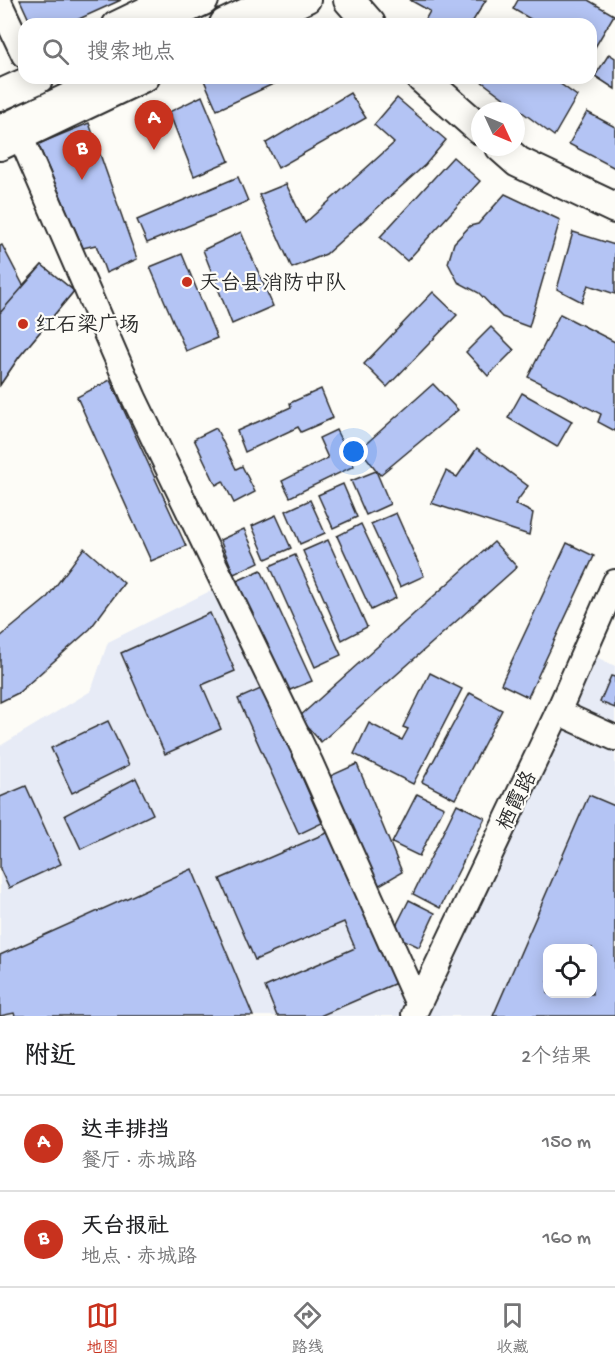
<!DOCTYPE html>
<html lang="zh">
<meta charset="utf-8">
<style>
:root{--surface:#fff;--page:#f2f2f2;--text:#202124;--muted:#757577;--line:#e0e0e0;--accent:#c8321e}
body{margin:0;font-family:"Gochi Hand","LXGW WenKai TC",sans-serif;background:var(--page);color:var(--text)}
.controls{position:absolute;right:18px;bottom:18px;display:grid;overflow:hidden;border-radius:12px;box-shadow:0 3px 15px #0003}
.controls button{width:54px;height:54px;display:grid;place-items:center;padding:0;border:0;border-bottom:2px solid var(--line);background:var(--surface);color:var(--text);font:30px sans-serif}
.compass{position:absolute;left:471px;top:102px;width:54px;height:54px;border-radius:50%;background:var(--surface);box-shadow:0 3px 15px #0003;rotate:134deg}
.you{position:absolute;left:354px;top:452px;width:21px;height:21px;margin:-15px;border:4px solid #fff;border-radius:50%;background:#1a73e8;box-shadow:0 0 0 9px #1a73e833}
.badge{display:grid;place-items:center;width:39px;height:39px;border-radius:50%;background:var(--accent);color:#fff;font-size:20px;font-weight:700}
.pin{position:absolute;translate:-50% -50px;filter:drop-shadow(0 2px 3px #0008)}
.pin::after{content:'';position:absolute;top:32px;width:21px;height:18px;background:inherit;clip-path:polygon(0 0,100% 0,50% 100%)}
.list{margin:0;padding:0;list-style:none}
h2{display:flex;justify-content:space-between;align-items:center;height:78px;margin:0;padding:0 24px;font-size:26px}
h2 small{font-size:20px;font-weight:400;color:var(--muted)}
.list li{display:grid;grid-template-columns:39px 1fr auto;gap:18px;align-items:center;box-sizing:border-box;height:96px;padding:0 24px;border-top:2px solid var(--line)}
.list b{display:block;font-size:22px;white-space:nowrap}
.list p{margin:0;font-size:20px;white-space:nowrap;color:var(--muted)}
.list em{font-size:20px;font-style:normal;color:var(--muted)}
.icon{flex:none;width:33px;height:33px;fill:none;stroke:currentColor;stroke-width:2;stroke-linecap:round;stroke-linejoin:round}
.map{position:relative;flex:none;width:615px;height:1016px;overflow:hidden}
.search{position:absolute;background:var(--surface);box-shadow:0 3px 15px #0003;left:18px;right:18px;top:18px;height:66px;display:flex;align-items:center;gap:15px;box-sizing:border-box;padding:0 21px;border-radius:18px;color:var(--muted);font-size:22px}
.sheet{height:270px;background:var(--surface)}
nav{display:flex;justify-content:space-around;align-items:center;box-sizing:border-box;height:84px;border-top:2px solid var(--line);background:var(--surface);font-size:16px;color:var(--muted)}
nav a{display:grid;justify-items:center;gap:3px}
nav .on{color:var(--accent)}
.map>svg:first-child{display:block}
.built{fill:#e7ebf6;fill-rule:evenodd}
.building{fill:#b4c4f4;stroke:#2b2b2b;stroke-width:1.5;fill-rule:evenodd}
.lines{fill:none;stroke-linecap:round;stroke-linejoin:round}
.minor-casing{stroke:#2b2b2b;stroke-width:28}
.major-casing{stroke:#2b2b2b;stroke-width:34}
.minor{stroke:#fdfcf7;stroke-width:24}
.major{stroke:#fdfcf7;stroke-width:30}
.poi-dot{fill:#c8321e;stroke:#fdfcf7;stroke-width:2}
.labels{text-anchor:middle;stroke-width:4.5;stroke-linejoin:round;paint-order:stroke}
.poi-label{font-size:21px;fill:#2b2b2b;stroke:#fdfcf7;text-anchor:start}
.street-label{font-size:21px;fill:#2b2b2b;stroke:#fdfcf7}
</style>
<div class="map">
<svg width="615" height="1016" viewBox="0 0 615 1016">
<rect width="100%" height="100%" fill="#fdfcf7"/>
<filter id="ink" filterUnits="userSpaceOnUse"><feTurbulence type="fractalNoise" baseFrequency=".0167" numOctaves="2"/><feDisplacementMap in="SourceGraphic" scale="12" xChannelSelector="R" yChannelSelector="G"/><feConvolveMatrix kernelMatrix="1 2 1 2 8 2 1 2 1" color-interpolation-filters="sRGB"/></filter>
<g filter="url(#ink)">
<path class="built" d="M224,584l193,419 167,-352 31,15v350h-615v-270l91,-55 17,-49zM548,948h44v46h-44z"/>
<g class="building">
<path d="M20,0h101l-53,24h-37z"/>
<path d="M410,0h76l-15,24h-43l-4,-2 6,-11z"/>
<path d="M518,0h70l26,15 -23,39v-30h-52l-26,-15z"/>
<path d="M609,54l6,4v31l-20,-13z"/>
<path d="M203,78h83l-69,32z"/>
<path d="M477,78h75l25,18 -23,40z"/>
<path d="M350,93l16,25 -88,50 -12,-25z"/>
<path d="M202,96l27,65 -35,15 -25,-64z"/>
<path d="M397,98l49,42 -21,25 -99,89 -34,14 -33,-73 27,-11 19,39 89,-80 -20,-18z"/>
<path d="M587,112l28,15v41l-46,-24z"/>
<path d="M89,123l48,136 -31,14 -10,-28 -13,3 -45,-104z"/>
<path d="M453,157l27,24 -73,80 -27,-24z"/>
<path d="M238,177l10,24 -101,42 -10,-23z"/>
<path d="M505,194l55,26 -31,107 -27,-10 -23,-24 -21,-11 -10,-19 6,-20 16,-17 8,-2z"/>
<path d="M241,232l32,74 -41,18 -29,-74z"/>
<path d="M573,232l42,13v49l-27,-9 -6,17 -25,-13z"/>
<path d="M2,245l21,40 19,-20 32,26 -55,66 -19,28v-139z"/>
<path d="M182,254l35,84 -31,13 -36,-84z"/>
<path d="M42,265l32,26 -55,66 -19,28v-72z"/>
<path d="M433,292l24,23 -70,72 -23,-23z"/>
<path d="M560,314l55,28v89l-17,-9 3,-8 -73,-37z"/>
<path d="M491,327l23,23 -26,26 -22,-24z"/>
<path d="M110,380l76,166 -35,15 -74,-164z"/>
<path d="M433,384l25,26 -78,65 -20,-26z"/>
<path d="M321,389l12,29 -32,14 -3,-5 -53,25 -8,-21 54,-24 -1,-4z"/>
<path d="M522,393l50,28 -15,26 -49,-29z"/>
<path d="M216,428l20,41 6,-3 13,26 -21,11 -11,-22 -7,4 -22,-46z"/>
<path d="M336,430l18,36 -64,31 -8,-16 46,-23 -9,-20z"/>
<path d="M477,448l51,38 -13,18 18,9 -4,22 -98,-32 15,-32 11,6z"/>
<path d="M376,471l14,33 -24,11 -15,-34z"/>
<path d="M343,484l14,33 -24,11 -15,-33z"/>
<path d="M310,500l15,33 -25,11 -14,-33z"/>
<path d="M396,513l28,63 -24,11 -29,-63z"/>
<path d="M276,515l15,33 -25,11 -14,-33z"/>
<path d="M361,524l35,74 -25,12 -34,-74z"/>
<path d="M244,529l15,33 -25,12 -14,-34z"/>
<path d="M328,540l39,87 -25,13 -39,-89z"/>
<path d="M494,542l23,25 -196,175 -22,-25z"/>
<path d="M567,543l27,13 -66,141 -27,-13z"/>
<path d="M84,548l40,35 -34,46 -72,64 -18,9v-65l46,-38z"/>
<path d="M295,555l46,100 -26,12 -45,-101z"/>
<path d="M261,570l51,111 -27,11 -48,-111z"/>
<path d="M210,613l25,58 -33,14 19,44 -56,25 -44,-101z"/>
<path d="M430,673l32,16 -49,95 -59,-30 15,-31 33,17 6,-11 -5,-2z"/>
<path d="M611,676l4,1v31l-15,-6z"/>
<path d="M263,688l59,135 -23,11 -61,-135z"/>
<path d="M470,693l32,17 -47,89 -33,-17z"/>
<path d="M108,721l21,44 -57,28 -21,-45z"/>
<path d="M357,764l45,108 -24,14 -50,-109z"/>
<path d="M136,778l17,36 -72,35 -16,-34z"/>
<path d="M26,786l35,78 -52,24 -9,-19v-72z"/>
<path d="M417,794l27,13 -25,49 -27,-13z"/>
<path d="M589,795l26,11v210h-122zM548,948h44v46h-44z"/>
<path d="M457,804l28,14 -45,90 -27,-14z"/>
<path d="M331,831l65,152 -76,33h-43l-12,-29 90,-39 -11,-26 -89,38 -35,-81z"/>
<path d="M192,869l61,147h-238l-1,-3 -14,3v-61z"/>
<path d="M409,900l26,13 -16,34 -27,-13z"/>
</g>
<g class="lines">
<g class="minor-casing">
<g id="minor">
<path d="M0,4l24,51"/>
<path d="M115,24l50,-24"/>
<path d="M259,24l49,-24"/>
<path d="M15,124l119,274 176,364 108,242"/>
<path d="M0,148l147,-70"/>
<path d="M558,712l57,26"/>
<path d="M414,1014l144,-302 57,-130"/>
</g>
</g>
<g class="major-casing">
<g id="major">
<path d="M349,0l21,24"/>
<path d="M152,24l51,-24"/>
<path d="M225,24l50,-24"/>
<path d="M422,78l58,51"/>
<path d="M0,95l38,-17"/>
<path d="M0,131l112,-53"/>
<path d="M501,147l17,15 97,46"/>
</g>
</g>
<use href="#minor" class="minor"/>
<use href="#major" class="major"/>
</g>
</g>
<g class="poi-dot">
<circle cx="187" cy="282" r="6"/>
<circle cx="23" cy="324" r="6"/>
</g>
<g class="labels">
<g class="poi-label">
<text x="199" y="289">天台县消防中队</text>
<text x="35" y="331">红石梁广场</text>
</g>
<g class="street-label">
<text transform="translate(516 800) rotate(-64)" y="7">栖霞路</text>
</g>
</g>
</svg>
<div class="controls">
<button><svg class="icon" aria-label="locate" viewBox="0 0 24 24"><circle cx="12" cy="12" r="6"/><path d="M12 2v4M12 18v4M2 12h4M18 12h4"/></svg></button>
</div>
<svg class="compass" viewBox="-18 -18 36 36"><path d="M0-13l5 13h-10z" fill="#e53935"/><path d="M0 13l5-13h-10z" fill="#757577"/></svg>
<div class="you"></div>
<div class="pin badge" style="left:154px;top:150px">A</div>
<div class="pin badge" style="left:82px;top:180px">B</div>
<div class="search"><svg class="icon" aria-label="search" viewBox="0 0 24 24"><circle cx="10" cy="10" r="6"/><path d="M15 15l6 6"/></svg>搜索地点</div>
</div>
<section class="sheet">
<h2>附近<small>2个结果</small></h2>
<ul class="list">
<li><span class="badge">A</span><div><b>达丰排挡</b><p>餐厅 · 赤城路</p></div><em>150 m</em></li>
<li><span class="badge">B</span><div><b>天台报社</b><p>地点 · 赤城路</p></div><em>160 m</em></li>
</ul>
</section>
<nav>
<a class="on"><svg class="icon" aria-label="map" viewBox="0 0 24 24"><path d="M3 6l6-2 6 2 6-2v14l-6 2-6-2-6 2zM9 4v14M15 6v14"/></svg>地图</a>
<a><svg class="icon" aria-label="directions" viewBox="0 0 24 24"><path d="M12 3l9 9-9 9-9-9zM9 14v-3h6M13 9l2 2-2 2"/></svg>路线</a>
<a><svg class="icon" aria-label="saved" viewBox="0 0 24 24"><path d="M7 4h10v16l-5-4-5 4z"/></svg>收藏</a>
</nav>
